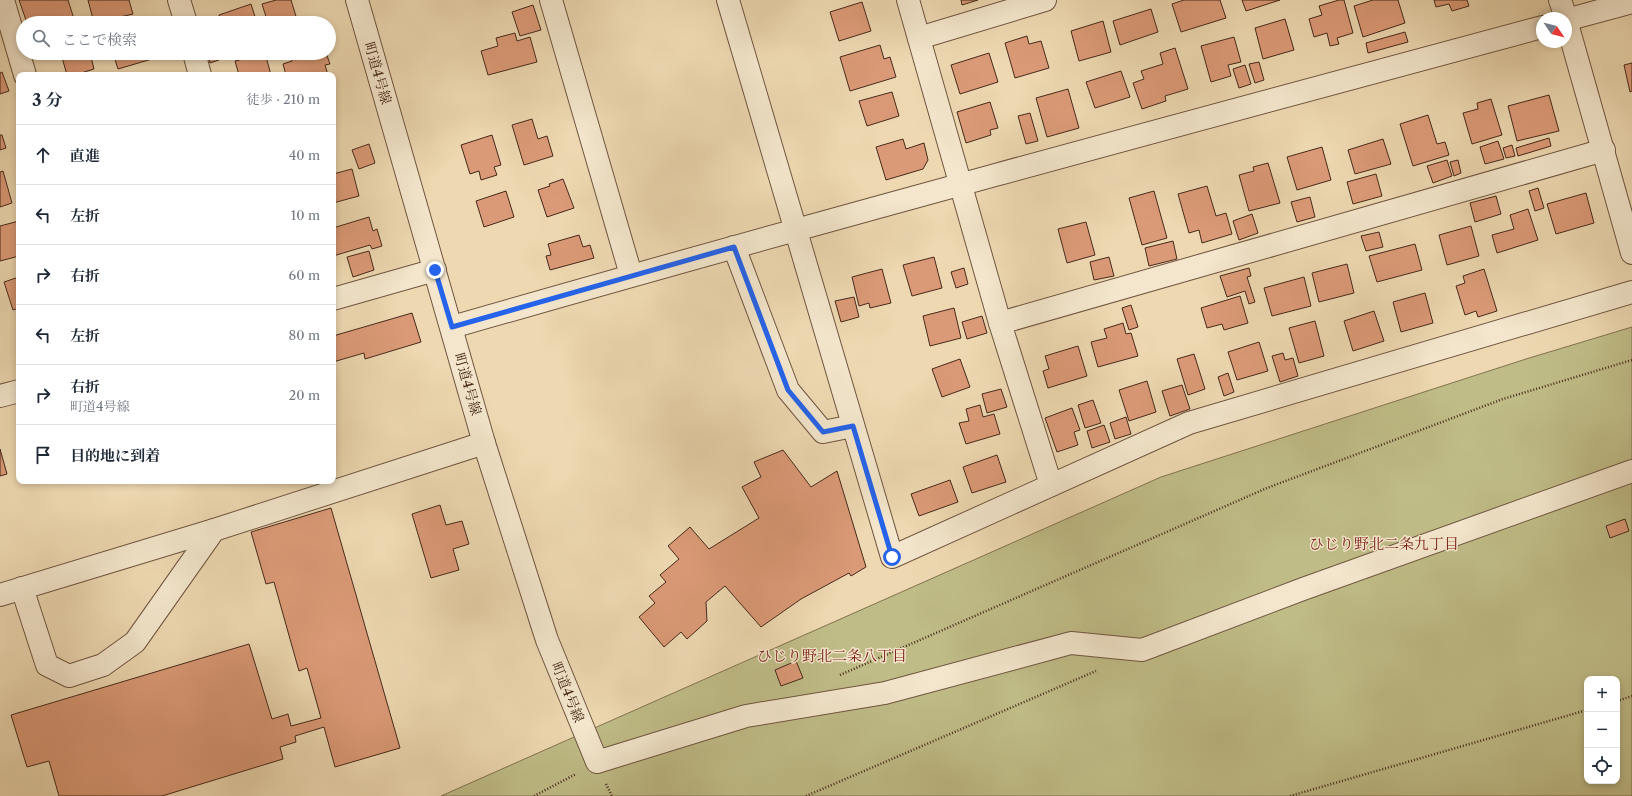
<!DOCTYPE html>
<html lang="ja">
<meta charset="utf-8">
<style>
:root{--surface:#fff;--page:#f2f2f3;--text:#1f2937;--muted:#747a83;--line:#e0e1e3}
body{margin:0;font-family:"Libre Caslon Text","Noto Serif JP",serif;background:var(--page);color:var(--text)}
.controls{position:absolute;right:12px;bottom:12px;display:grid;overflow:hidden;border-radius:8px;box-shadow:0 2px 6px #0003}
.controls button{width:36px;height:36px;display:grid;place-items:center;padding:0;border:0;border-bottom:1px solid var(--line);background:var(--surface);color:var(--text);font:20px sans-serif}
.compass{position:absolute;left:1536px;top:12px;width:36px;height:36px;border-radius:50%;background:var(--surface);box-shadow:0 2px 6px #0003;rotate:125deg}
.stop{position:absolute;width:12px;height:12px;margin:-9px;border:3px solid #2563eb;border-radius:50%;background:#fff}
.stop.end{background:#2563eb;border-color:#fff;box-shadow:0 1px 4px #0008}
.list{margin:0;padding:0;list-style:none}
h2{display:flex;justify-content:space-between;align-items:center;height:52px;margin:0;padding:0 16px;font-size:17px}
h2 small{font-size:13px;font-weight:400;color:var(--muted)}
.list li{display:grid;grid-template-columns:26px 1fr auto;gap:12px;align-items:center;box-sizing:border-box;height:60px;padding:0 16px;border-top:1px solid var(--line)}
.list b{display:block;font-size:15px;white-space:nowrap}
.list p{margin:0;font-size:13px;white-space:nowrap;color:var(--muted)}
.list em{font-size:13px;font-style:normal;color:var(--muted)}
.icon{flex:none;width:22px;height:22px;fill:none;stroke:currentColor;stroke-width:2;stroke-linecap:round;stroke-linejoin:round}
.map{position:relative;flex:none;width:1632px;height:796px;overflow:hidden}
.search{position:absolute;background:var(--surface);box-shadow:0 2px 6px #0003;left:16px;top:16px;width:320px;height:44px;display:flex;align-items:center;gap:10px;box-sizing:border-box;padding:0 14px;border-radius:22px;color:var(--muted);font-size:15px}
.panel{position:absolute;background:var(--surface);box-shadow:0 2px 6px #0003;left:16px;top:72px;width:320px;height:412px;border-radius:8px}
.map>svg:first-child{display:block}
.green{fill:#bfbc87;stroke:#837251;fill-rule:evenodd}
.building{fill:#db9a77;stroke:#47291b}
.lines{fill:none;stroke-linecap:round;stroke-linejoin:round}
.minor-casing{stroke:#705540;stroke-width:24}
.path{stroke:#47291b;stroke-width:2.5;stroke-dasharray:1 2;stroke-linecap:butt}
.minor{stroke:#f3e6cc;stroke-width:22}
.route{stroke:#2563eb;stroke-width:5}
.labels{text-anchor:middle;stroke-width:3;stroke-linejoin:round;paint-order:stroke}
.street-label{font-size:14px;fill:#47291b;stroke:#f3e6cc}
.neighbourhood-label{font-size:15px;fill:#7a1f14;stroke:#f3e6cc}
</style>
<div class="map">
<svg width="1632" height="796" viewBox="0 0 1632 796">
<rect width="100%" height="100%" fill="#edd8b1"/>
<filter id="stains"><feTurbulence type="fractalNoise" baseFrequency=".005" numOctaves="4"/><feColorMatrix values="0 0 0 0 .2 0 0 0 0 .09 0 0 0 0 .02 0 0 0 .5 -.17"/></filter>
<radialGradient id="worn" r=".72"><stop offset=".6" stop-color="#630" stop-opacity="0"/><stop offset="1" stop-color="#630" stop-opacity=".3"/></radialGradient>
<path class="green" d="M1632,327v469h-1191l720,-319 365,-118zM1587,679h30v102h-30z"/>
<g class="building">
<path d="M19,0h49l7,22 -48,1z"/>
<path d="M88,0h41l4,14 -39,9z"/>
<path d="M276,0h15l7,23h-30l-6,-19z"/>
<path d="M961,0h17l-16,5z"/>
<path d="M1184,0h36l6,18 -45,14 -9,-28z"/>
<path d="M1242,0h38l-34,11z"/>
<path d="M1339,0h5l9,33 -16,5 2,6 -9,2 -3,-13 -13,4 -5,-18 13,-4 -3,-9z"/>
<path d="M1373,0h25l7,23 -42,14 -9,-31z"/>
<path d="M1434,0h33l2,6 -17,5 -3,-7 -13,3z"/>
<path d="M862,2l9,29 -32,10 -9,-29z"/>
<path d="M251,4l6,19h-36l-2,-8z"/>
<path d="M533,5l8,25 -21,6 -8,-24z"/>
<path d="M1151,9l7,23 -38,13 -7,-24z"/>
<path d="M162,18l2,5h-18z"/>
<path d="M1285,19l9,31 -31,9 -8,-31z"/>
<path d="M1103,21l8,31 -32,9 -8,-30z"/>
<path d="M1405,32l3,10 -40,11 -2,-10z"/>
<path d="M515,33l2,8 13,-4 7,25 -49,13 -7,-24 17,-5 -2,-8z"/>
<path d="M1027,36l2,8 12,-3 8,27 -34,10 -10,-35z"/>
<path d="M1234,37l7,25 -13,3 3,11 -20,6 -10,-36z"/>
<path d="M880,45l4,14 6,-2 6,20 -46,14 -10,-34z"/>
<path d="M1175,48l13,41 -23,7 1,5 -24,8 -9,-26 11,-4 -3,-8 22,-7 -3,-11z"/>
<path d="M63,53h27l4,16 -19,6h-8l-6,-21z"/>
<path d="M113,53h37l2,6 -34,10z"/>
<path d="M218,53l1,7 -9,3 -2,-7z"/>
<path d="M246,53h19l6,22h-32l-4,-14 12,-3z"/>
<path d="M290,53h36l4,11 -5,1 3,10h-42l-3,-11 9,-3z"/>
<path d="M989,53l9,29 -38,12 -9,-29z"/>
<path d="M1259,62l5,18 -9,3 -6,-19z"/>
<path d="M1632,63v28l-2,1 -6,-27z"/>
<path d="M1245,65l6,19 -12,4 -6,-19z"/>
<path d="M1121,71l9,26 -35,11 -9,-26z"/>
<path d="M2,72l7,19 -9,3v-21z"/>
<path d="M1068,89l11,39 -32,9 -11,-39z"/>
<path d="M892,92l7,24 -32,10 -8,-25z"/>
<path d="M1549,95l10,36 -42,10 -9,-35z"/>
<path d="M1491,99l11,36 -30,9 -9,-31 15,-4 -1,-6z"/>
<path d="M990,102l8,26 -8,2 1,5 -25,8 -9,-31z"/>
<path d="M1030,113l8,28 -12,3 -8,-28z"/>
<path d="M1428,115l9,29 8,-2 4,13 -36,11 -13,-42z"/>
<path d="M532,119l6,20 9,-3 6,20 -29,9 -12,-40z"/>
<path d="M0,135h2l4,13 -6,2z"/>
<path d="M492,135l9,30 -7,2 3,8 -16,5 -2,-9 -9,3 -9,-29z"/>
<path d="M1549,138l2,8 -33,10 -2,-8z"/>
<path d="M903,139l3,10 18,-6 4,17 -5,9 -37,11 -10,-33z"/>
<path d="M1383,139l8,25 -36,10 -7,-24z"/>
<path d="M1498,141l6,18 -19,5 -5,-17z"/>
<path d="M369,144l6,19 -16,6 -7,-19z"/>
<path d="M1512,145l3,11 -9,2 -3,-10z"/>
<path d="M1322,147l9,33 -34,10 -10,-33z"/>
<path d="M1447,160l5,16 -19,7 -6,-17z"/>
<path d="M1458,160l3,13 -7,3 -4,-14z"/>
<path d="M1268,163l12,40 -31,8 -10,-36 15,-4 -1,-4z"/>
<path d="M352,169l7,27 -26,7v-29z"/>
<path d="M3,171l9,32 -12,4v-35z"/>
<path d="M1376,174l6,22 -29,8 -6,-22z"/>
<path d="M563,179l11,29 -27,9 -9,-27 12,-4 -1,-2z"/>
<path d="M1207,186l9,30 10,-3 6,21 -30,9 -3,-13 -10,3 -11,-39z"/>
<path d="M1538,188l6,20 -9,3 -6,-20z"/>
<path d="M506,191l8,26 -30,10 -8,-26z"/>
<path d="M1154,191l13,47 -25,7 -13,-47z"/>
<path d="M1586,193l8,30 -38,11 -9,-30z"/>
<path d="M1496,196l5,18 -26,8 -5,-19z"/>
<path d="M1310,197l5,20 -18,5 -6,-20z"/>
<path d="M1528,209l10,31 -41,13 -5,-18 22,-6 -4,-14z"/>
<path d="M1252,214l6,19 -19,7 -6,-19z"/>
<path d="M369,217l4,14 4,-2 5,17 -10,3 -2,-4 -37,11v-28z"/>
<path d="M19,221v35l-19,5v-35z"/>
<path d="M1086,222l9,33 -28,8 -9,-34z"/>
<path d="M1471,226l8,30 -32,9 -8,-30z"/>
<path d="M1379,232l4,15 -17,4 -5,-15z"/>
<path d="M579,235l4,12 7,-2 4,13 -44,12 -4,-14 5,-1 -3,-11z"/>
<path d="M1173,241l4,18 -28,7 -4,-18z"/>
<path d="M1415,244l7,26 -45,12 -8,-26z"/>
<path d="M369,251l5,19 -21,7 -6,-20z"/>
<path d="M934,257l8,31 -30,8 -9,-31z"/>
<path d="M1109,257l5,19 -20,4 -4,-18z"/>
<path d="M1347,264l7,29 -35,9 -7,-29z"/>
<path d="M964,268l4,16 -12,4 -5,-16z"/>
<path d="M1249,268l2,8 -4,1 8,25 -6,2 -4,-13 -18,6 -7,-21z"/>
<path d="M882,269l9,34 -21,5 -1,-5 -10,3 -7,-29z"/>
<path d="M1484,269l13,42 -19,6 -2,-6 -11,4 -9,-29 9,-3 -2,-7z"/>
<path d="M19,277v31l-6,2 -9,-28z"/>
<path d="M1304,277l7,29 -39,10 -8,-28z"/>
<path d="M1425,293l8,30 -32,9 -8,-30z"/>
<path d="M1240,296l8,27 -24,7 -2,-6 -15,4 -6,-20z"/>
<path d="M854,297l5,20 -18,5 -6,-21z"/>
<path d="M1131,305l7,22 -9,3 -7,-22z"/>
<path d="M954,308l7,30 -31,8 -7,-30z"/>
<path d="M1374,311l10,30 -31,10 -9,-30z"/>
<path d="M412,313l9,29 -56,17 -1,-6 -31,9v-26z"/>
<path d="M982,316l5,17 -20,6 -5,-17z"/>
<path d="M1315,321l9,35 -25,7 -10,-35z"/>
<path d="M1123,323l3,11 5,-1 7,23 -40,11 -7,-25 16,-4 -3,-9z"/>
<path d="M1259,342l9,29 -31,9 -9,-28z"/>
<path d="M1078,346l9,30 -39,12 -5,-17 6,-2 -4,-13z"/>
<path d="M1283,353l2,7 8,-2 5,18 -18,6 -8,-26z"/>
<path d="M1194,354l11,35 -17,6 -11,-36z"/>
<path d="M960,359l10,28 -28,10 -10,-28z"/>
<path d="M1228,373l6,19 -10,4 -6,-19z"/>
<path d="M1147,381l9,31 -27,9 -10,-31z"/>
<path d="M1182,385l8,24 -20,7 -8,-25z"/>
<path d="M1001,389l6,18 -20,6 -5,-19z"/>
<path d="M1093,400l8,23 -16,5 -7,-23z"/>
<path d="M980,405l3,12 11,-3 6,20 -34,10 -7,-21 10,-2 -3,-12z"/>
<path d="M1072,408l8,22 -6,2 4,13 -21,7 -12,-34z"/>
<path d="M1126,417l5,17 -16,5 -5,-16z"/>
<path d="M1104,425l6,17 -18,6 -5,-17z"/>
<path d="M0,449l7,25 -7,2z"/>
<path d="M783,450l28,37 26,-16 29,96 -15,9 -2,-3 -48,26 -40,28 -36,-41 -19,16 1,19 -20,18 -6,-7 -17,15 -25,-30 16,-14 -6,-7 17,-14 -6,-7 19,-16 -11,-13 22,-19 19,22 50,-31 -17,-31 19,-10 -7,-15z"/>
<path d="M997,455l9,27 -34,11 -9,-26z"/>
<path d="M950,480l8,22 -39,14 -8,-22z"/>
<path d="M440,505l6,20 16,-4 7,23 -16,5 6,21 -28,8 -19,-64z"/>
<path d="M331,508l69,240 -65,19 -11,-40 -29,9 1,6 -16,5 3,12 -121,37h-103l-10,-35 -22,6 -16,-52 238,-71 23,75 16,-5 3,12 30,-8 -14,-50 -8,3 -25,-89 -8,2 -15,-52z"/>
<path d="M1625,519l4,12 -19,7 -4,-12z"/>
<path d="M796,661l7,17 -22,8 -6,-16z"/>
</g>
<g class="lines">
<g class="minor-casing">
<g id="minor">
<path d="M3,0l22,75"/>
<path d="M179,0l7,23"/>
<path d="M357,0l127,443 63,197 50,122 149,-46 139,-23 186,-50 71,7 161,-61 329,-118"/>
<path d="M551,0l80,275"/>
<path d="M728,0l164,557 297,-134 443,-131"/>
<path d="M908,0l92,323 51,162"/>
<path d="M1560,0l6,18"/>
<path d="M1566,20l66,233"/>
<path d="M1566,20l66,-18"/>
<path d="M919,38l126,-38"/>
<path d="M194,53l6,22"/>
<path d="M734,247l54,143 35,42 30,-6"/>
<path d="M333,299l102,-29"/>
<path d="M1000,323l604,-173"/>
<path d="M452,327c362,-104 726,-202 1090,-300"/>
<path d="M0,396l19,-5"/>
<path d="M22,588l25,77 22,11 34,-11 32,-23 79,-112"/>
<path d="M0,595l214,-65 270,-87"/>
</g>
</g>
<g class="path">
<path d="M840,675l427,-187 236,-89 129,-39"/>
<path d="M1617,701l15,-5"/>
<path d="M606,784l6,12"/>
<path d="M534,796l42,-22"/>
<path d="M806,796l290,-125"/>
<path d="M1290,796l297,-86"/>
</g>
<use href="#minor" class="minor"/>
</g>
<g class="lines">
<path class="route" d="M435,270l17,57 282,-80 54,143 35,42 30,-6 39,131"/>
</g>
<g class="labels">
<g class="street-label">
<text transform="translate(378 73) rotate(74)" y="5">町道4号線</text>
<text transform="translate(468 384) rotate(74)" y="5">町道4号線</text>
<text transform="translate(568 692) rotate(68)" y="5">町道4号線</text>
</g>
<g class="neighbourhood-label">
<text x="1384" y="549">ひじり野北二条九丁目</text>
<text x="832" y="661">ひじり野北二条八丁目</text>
</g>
</g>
<rect width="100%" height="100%" filter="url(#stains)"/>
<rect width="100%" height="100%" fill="url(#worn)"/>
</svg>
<div class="controls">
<button>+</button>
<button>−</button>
<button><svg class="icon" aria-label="locate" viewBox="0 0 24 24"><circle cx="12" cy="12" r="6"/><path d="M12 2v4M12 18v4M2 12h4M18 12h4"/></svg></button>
</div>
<svg class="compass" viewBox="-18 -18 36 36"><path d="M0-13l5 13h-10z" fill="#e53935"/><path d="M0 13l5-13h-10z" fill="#747a83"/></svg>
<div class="stop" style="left:892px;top:557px"></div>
<div class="stop end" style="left:435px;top:270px"></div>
<div class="search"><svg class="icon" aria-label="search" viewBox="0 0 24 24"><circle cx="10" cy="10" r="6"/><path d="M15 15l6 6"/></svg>ここで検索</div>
<section class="panel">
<h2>3 分<small>徒歩 · 210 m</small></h2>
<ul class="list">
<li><svg class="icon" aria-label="ahead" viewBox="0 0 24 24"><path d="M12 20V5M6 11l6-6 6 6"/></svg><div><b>直進</b></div><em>40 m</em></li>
<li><svg class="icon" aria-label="left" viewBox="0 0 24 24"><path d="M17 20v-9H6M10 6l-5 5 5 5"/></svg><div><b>左折</b></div><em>10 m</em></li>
<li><svg class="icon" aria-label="right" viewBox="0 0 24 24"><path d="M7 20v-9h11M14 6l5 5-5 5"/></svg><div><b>右折</b></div><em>60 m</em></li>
<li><svg class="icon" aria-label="left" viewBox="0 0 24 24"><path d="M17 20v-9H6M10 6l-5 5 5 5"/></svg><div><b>左折</b></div><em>80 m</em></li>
<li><svg class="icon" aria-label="right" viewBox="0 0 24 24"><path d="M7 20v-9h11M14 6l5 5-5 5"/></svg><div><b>右折</b><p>町道4号線</p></div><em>20 m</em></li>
<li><svg class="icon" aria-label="arrive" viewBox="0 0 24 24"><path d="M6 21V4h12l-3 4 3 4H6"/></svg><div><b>目的地に到着</b></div></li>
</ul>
</section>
</div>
